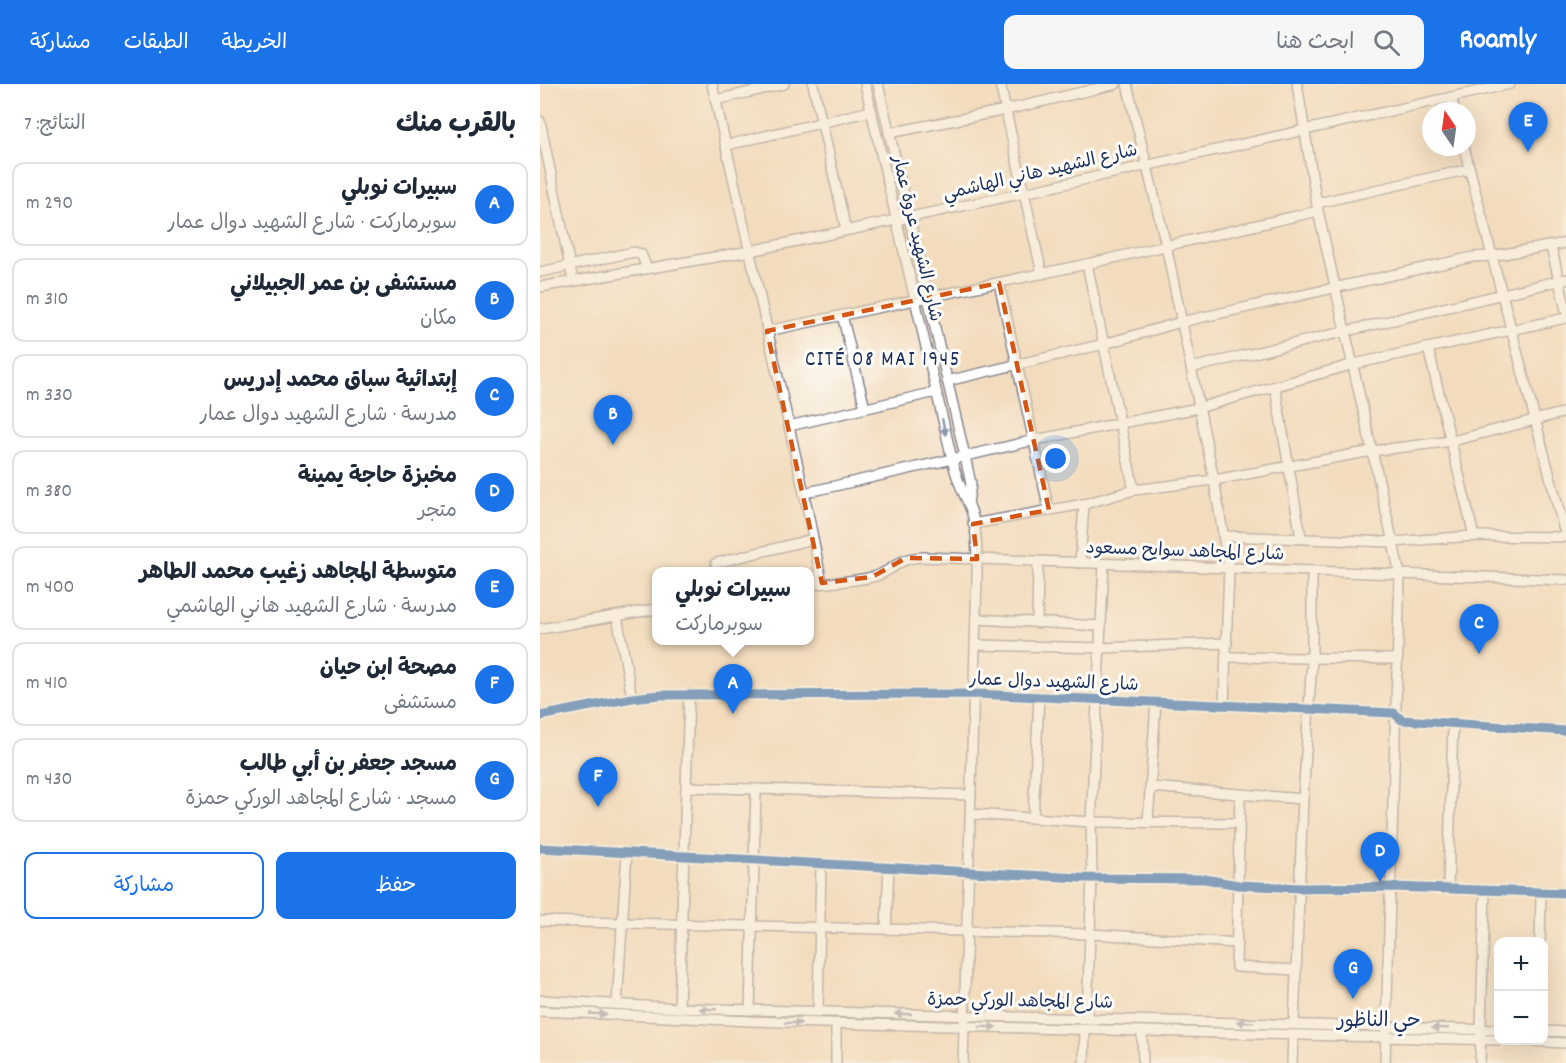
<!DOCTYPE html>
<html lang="ar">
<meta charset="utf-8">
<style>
:root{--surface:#fff;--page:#f6f6f7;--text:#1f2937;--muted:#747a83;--line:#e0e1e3;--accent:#1a73e8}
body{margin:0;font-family:Dekko,"Playpen Sans Arabic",sans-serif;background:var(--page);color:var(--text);direction:rtl}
.controls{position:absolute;right:18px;bottom:18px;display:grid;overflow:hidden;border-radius:12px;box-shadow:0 6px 24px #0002}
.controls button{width:54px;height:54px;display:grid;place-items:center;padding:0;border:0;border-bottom:2px solid var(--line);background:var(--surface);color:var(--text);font:30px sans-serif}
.compass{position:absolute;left:882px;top:18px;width:54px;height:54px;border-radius:50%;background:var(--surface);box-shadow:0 6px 24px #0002;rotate:347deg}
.you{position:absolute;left:516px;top:375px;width:21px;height:21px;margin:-15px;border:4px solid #fff;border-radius:50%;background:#1a73e8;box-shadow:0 0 0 9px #1a73e833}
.badge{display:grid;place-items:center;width:39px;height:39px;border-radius:50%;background:var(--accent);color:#fff;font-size:20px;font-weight:700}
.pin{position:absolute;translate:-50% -50px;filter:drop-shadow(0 2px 3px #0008)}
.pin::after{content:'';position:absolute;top:32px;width:21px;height:18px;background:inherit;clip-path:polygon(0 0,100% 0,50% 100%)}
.popup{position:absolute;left:112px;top:483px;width:162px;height:78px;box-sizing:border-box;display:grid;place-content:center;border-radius:12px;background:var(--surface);filter:drop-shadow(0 2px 4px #0005);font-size:20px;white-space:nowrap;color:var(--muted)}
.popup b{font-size:22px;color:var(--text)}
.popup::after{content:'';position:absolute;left:50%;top:100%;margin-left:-12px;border:12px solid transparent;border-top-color:var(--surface)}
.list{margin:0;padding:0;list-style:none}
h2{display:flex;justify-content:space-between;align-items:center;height:78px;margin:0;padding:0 24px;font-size:26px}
h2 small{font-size:20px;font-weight:400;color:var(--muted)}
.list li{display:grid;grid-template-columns:39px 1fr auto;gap:18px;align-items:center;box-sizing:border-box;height:84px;margin:0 12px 12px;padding:0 12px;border:2px solid var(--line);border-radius:12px}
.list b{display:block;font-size:22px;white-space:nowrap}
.list p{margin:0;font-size:20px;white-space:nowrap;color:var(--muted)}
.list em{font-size:20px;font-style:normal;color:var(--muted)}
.actions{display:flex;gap:12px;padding:18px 24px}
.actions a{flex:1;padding:14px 0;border:2px solid var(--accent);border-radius:12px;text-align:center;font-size:21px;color:var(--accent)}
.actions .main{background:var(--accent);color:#fff}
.icon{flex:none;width:33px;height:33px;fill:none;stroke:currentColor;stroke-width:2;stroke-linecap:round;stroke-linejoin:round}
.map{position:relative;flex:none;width:1026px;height:979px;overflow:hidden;direction:ltr}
header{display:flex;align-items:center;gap:36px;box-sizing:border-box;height:84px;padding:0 30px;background:var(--accent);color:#fff}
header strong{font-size:28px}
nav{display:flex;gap:33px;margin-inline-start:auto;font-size:21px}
.search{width:420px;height:54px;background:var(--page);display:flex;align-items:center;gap:15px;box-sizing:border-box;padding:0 21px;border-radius:12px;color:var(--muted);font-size:22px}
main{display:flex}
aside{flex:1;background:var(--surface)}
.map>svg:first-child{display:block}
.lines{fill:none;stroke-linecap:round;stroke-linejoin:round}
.minor-casing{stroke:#87868e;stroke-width:12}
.minor{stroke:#fff;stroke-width:9}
.cycleway-casing{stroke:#fdfcf7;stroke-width:13}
.cycleway{stroke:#0057b8;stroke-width:9}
.oneway{fill:#8d97ae}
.marked{fill:none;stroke:#d45514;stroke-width:4.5;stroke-dasharray:12 8;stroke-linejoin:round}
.labels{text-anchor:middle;stroke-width:6;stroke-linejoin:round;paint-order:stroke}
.street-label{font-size:18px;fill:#1b2f5e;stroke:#fdfcf7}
.neighbourhood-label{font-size:20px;fill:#1b2f5e;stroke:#fdfcf7}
.quarter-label{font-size:21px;letter-spacing:1.5px;fill:#1b2f5e;stroke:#fdfcf7}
</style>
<header>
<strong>Roamly</strong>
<div class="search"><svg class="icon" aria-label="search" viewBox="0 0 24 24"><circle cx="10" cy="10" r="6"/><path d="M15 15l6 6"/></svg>ابحث هنا</div>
<nav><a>الخريطة</a><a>الطبقات</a><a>مشاركة</a></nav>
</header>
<main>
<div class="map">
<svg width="1026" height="979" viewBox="0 0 1026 979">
<rect width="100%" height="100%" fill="#fdfcf7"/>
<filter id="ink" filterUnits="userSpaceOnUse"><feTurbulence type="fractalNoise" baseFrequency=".0167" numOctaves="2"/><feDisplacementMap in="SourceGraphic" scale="12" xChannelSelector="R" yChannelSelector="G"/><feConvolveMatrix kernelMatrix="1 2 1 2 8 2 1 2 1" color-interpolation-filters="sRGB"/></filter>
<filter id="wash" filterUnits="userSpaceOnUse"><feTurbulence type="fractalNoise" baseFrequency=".008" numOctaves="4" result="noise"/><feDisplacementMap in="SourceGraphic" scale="24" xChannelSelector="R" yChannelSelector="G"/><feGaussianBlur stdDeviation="1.35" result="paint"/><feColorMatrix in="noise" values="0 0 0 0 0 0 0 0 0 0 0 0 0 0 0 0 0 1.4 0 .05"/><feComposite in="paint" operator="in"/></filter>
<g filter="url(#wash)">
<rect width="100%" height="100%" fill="#f3dcbe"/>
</g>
<g filter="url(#ink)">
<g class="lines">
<g class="minor-casing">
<g id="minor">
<path d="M172,0l92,409 18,90"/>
<path d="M273,0l33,146"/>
<path d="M325,0l87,375c4,18 8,28 16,44 10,20 9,52 9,75l-14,485"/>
<path d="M338,0l87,372 6,28 -3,19"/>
<path d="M460,0l42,190"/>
<path d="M587,0l39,161 48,235 15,89 -5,135"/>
<path d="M757,0l21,127 82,363 -15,489"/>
<path d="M911,13l4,14"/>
<path d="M176,16l68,-16"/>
<path d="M0,37l33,160"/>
<path d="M349,49l117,-23 110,-26"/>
<path d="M187,61l144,-34"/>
<path d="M924,63l28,109 74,-13"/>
<path d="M777,119l153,-34"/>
<path d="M1011,163l15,63"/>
<path d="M547,180l47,226"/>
<path d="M0,188l94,-20 7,2 6,14"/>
<path d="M459,199l50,227"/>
<path d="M0,203l210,-36 274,-58 486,-109"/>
<path d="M302,231l23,93"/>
<path d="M227,247l320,-67 231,-53"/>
<path d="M888,264l46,188"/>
<path d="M651,284l375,-89"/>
<path d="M407,297l157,-37 77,-22 292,-65 19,-1 74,281"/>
<path d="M735,303l26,150"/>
<path d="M249,342l147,-34"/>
<path d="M264,409l231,-53 163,-32 156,-44 212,-46"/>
<path d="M433,440l111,-20 50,-14 80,-10 158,-29 80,-10 114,-29"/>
<path d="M683,452l169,6 82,-6 92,1"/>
<path d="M176,479l97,-24"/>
<path d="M540,479l4,-59"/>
<path d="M270,501c21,-3 45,-3 66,-9 20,-7 21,-18 47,-19l643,23"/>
<path d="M77,532l15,82"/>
<path d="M436,535l125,7"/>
<path d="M497,539l1,-61"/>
<path d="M0,545l116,-20"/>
<path d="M435,561l126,3 126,-5"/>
<path d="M686,573l170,2"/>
<path d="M0,632l92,-18 28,-3 314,-1 420,19 8,7 164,11"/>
<path d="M146,703l285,8"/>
<path d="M610,703l153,12"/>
<path d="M700,711l-4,172 60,3"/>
<path d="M431,730l120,8 148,1"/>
<path d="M493,734l6,-121"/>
<path d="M608,738l8,-120"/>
<path d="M0,764l540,30 125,1 33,6 62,3 91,-1 175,6"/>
<path d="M908,805l5,-166"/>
<path d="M0,837l550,13 147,9"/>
<path d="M346,845l3,-62"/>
<path d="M1000,858l1,-50"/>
<path d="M0,916l139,8 819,22"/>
<path d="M77,920l10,-152"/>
<path d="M139,924l10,-314"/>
<path d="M210,926l6,-221"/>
<path d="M0,927l209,10 749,19"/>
<path d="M278,927l3,-148"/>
<path d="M547,934l5,-142 -1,-54 13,-258"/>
<path d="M754,939l9,-224 9,-139v-89"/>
<path d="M602,947l1,32"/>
<path d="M1004,947l22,1"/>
<path d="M968,956l58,3"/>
<path d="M296,979v-39"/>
<path d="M544,979l1,-33"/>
<path d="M752,979l1,-27"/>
<path d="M940,979l5,-173"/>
</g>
</g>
<use href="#minor" class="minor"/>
<g class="cycleway-casing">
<g id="cycleway">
<path d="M0,632l92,-18 28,-3 314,-1 420,19 8,7 164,11"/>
<path d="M0,764l540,30 125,1 33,6 62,3 91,-1 175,6"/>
</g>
</g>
<use href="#cycleway" class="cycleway"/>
</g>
<defs><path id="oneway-solid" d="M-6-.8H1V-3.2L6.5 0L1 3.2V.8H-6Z" transform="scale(1.5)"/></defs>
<g class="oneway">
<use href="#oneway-solid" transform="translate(404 343) rotate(77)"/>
<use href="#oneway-solid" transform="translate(168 925) rotate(-178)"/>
<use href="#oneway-solid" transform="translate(58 930) rotate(3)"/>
<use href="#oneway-solid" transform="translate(363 930) rotate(-179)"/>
<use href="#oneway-solid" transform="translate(705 938) rotate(-178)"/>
<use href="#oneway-solid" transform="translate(253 939) rotate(2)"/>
<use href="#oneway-solid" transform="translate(448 943) rotate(1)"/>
<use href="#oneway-solid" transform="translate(900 944) rotate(-178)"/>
</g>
</g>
<path d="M0 0H1026V979H0ZM459,199l50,227 -76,14 4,35 -71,-1 -34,19 -50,6 -55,-252z" fill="#f3dcbe" fill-opacity=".55" fill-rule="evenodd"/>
<path class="marked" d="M459,199l50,227 -76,14 4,35 -71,-1 -34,19 -50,6 -55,-252z"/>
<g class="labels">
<g class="street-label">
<text transform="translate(500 87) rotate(-13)" y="6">شارع الشهيد هاني الهاشمي</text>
<text transform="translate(378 154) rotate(77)" y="6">شارع الشهيد عروة عمار</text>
<text transform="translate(645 466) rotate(2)" y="6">شارع المجاهد سوايح مسعود</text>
<text transform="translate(514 597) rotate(2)" y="6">شارع الشهيد دوال عمار</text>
<text transform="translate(480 916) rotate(1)" y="6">شارع المجاهد الوركي حمزة</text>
</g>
<g class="neighbourhood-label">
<text x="839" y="942">حي الناظور</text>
</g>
<g class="quarter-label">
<text x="343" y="281">CITÉ 08 MAI 1945</text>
</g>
</g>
</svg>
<div class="controls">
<button>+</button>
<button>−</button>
</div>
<svg class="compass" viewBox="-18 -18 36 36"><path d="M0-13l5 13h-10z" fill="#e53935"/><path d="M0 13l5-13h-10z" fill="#747a83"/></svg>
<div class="you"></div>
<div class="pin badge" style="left:193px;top:630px">A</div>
<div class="popup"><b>سبيرات نوبلي</b>سوبرماركت</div>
<div class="pin badge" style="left:73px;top:361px">B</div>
<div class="pin badge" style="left:939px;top:570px">C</div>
<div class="pin badge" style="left:840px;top:798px">D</div>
<div class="pin badge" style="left:988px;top:68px">E</div>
<div class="pin badge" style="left:58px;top:723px">F</div>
<div class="pin badge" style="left:813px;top:915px">G</div>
</div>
<aside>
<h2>بالقرب منك<small>النتائج: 7</small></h2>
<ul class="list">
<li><span class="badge">A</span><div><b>سبيرات نوبلي</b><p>سوبرماركت · شارع الشهيد دوال عمار</p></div><em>290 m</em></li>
<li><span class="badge">B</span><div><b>مستشفى بن عمر الجبيلاني</b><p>مكان</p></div><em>310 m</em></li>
<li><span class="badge">C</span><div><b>إبتدائية سباق محمد إدريس</b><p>مدرسة · شارع الشهيد دوال عمار</p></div><em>330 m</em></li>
<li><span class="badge">D</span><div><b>مخبزة حاجة يمينة</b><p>متجر</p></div><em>380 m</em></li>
<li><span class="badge">E</span><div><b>متوسطة المجاهد زغيب محمد الطاهر</b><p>مدرسة · شارع الشهيد هاني الهاشمي</p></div><em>400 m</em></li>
<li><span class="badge">F</span><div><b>مصحة ابن حيان</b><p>مستشفى</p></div><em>410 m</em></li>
<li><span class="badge">G</span><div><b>مسجد جعفر بن أبي طالب</b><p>مسجد · شارع المجاهد الوركي حمزة</p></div><em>430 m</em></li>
</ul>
<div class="actions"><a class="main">حفظ</a><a>مشاركة</a></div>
</aside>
</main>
